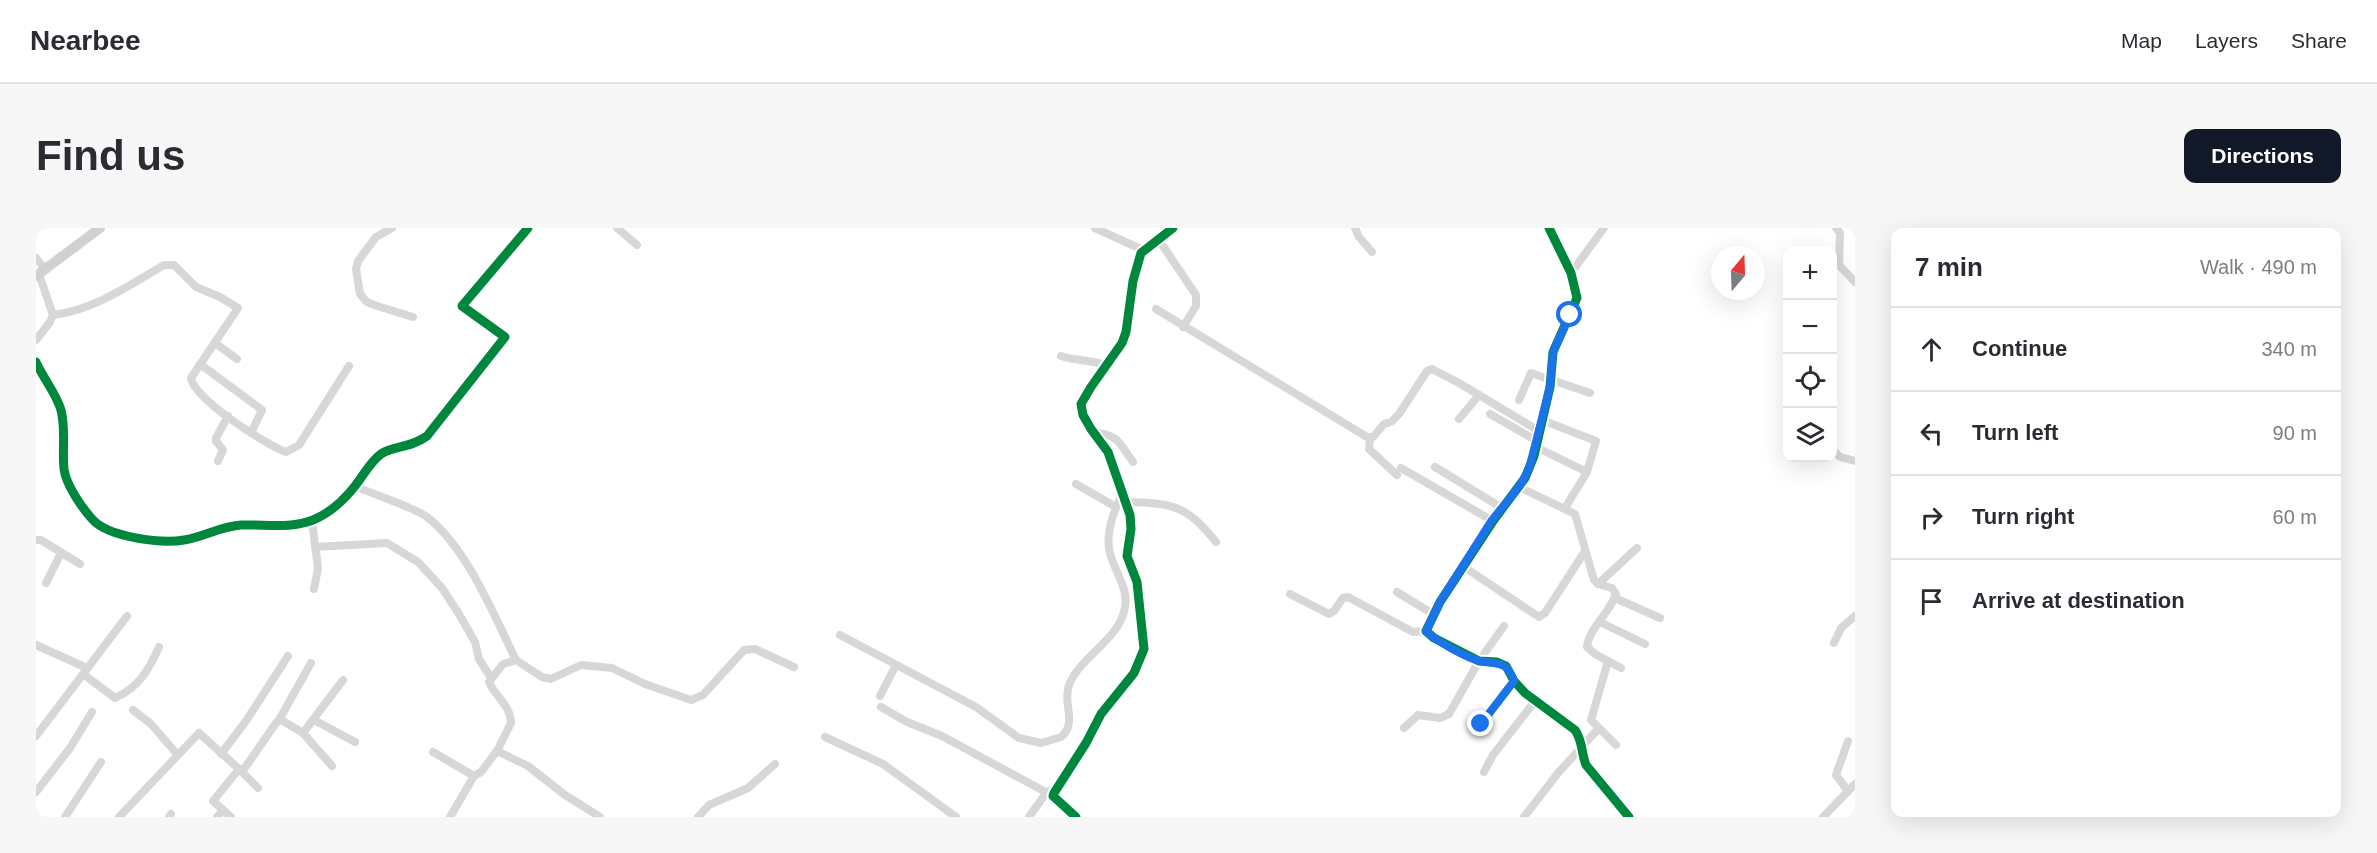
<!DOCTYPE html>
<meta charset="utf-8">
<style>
:root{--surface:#fff;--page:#f7f7f7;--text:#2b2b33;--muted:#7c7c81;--line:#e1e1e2;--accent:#111827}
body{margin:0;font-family:Arial,sans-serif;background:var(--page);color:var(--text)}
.controls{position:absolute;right:18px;top:18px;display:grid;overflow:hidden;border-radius:12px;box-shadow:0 6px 24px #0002}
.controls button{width:54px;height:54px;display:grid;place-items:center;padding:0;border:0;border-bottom:2px solid var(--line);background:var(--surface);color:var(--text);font:30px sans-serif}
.compass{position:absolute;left:1675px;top:18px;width:54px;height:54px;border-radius:50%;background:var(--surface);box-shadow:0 6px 24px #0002;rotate:19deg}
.stop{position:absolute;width:18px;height:18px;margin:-14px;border:4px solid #1a73e8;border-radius:50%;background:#fff}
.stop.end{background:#1a73e8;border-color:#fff;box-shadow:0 2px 6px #0008}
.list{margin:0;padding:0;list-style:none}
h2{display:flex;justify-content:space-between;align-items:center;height:78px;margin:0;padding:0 24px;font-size:26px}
h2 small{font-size:20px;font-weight:400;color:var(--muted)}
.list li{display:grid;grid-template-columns:39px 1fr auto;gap:18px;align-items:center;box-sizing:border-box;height:84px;padding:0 24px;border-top:2px solid var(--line)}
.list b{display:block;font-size:22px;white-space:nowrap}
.list em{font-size:20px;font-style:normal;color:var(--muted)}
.icon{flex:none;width:33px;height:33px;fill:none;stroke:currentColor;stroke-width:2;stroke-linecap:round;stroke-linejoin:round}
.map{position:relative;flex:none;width:1819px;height:589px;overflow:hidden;border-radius:12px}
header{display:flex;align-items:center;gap:36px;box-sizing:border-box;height:84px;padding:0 30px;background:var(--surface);border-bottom:2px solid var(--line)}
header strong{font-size:28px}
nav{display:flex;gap:33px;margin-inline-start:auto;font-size:21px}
.intro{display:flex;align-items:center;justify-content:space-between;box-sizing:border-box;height:144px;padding:0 36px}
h1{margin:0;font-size:42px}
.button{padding:15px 27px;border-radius:12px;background:var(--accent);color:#fff;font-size:21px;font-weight:700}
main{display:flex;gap:36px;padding:0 36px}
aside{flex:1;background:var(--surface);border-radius:12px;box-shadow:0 6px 24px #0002}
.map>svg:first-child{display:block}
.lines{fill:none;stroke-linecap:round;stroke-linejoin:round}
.minor{stroke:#d7d7d7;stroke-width:8}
.secondary{stroke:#d0d0d0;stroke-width:10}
.cycleway-casing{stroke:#fff;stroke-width:13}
.cycleway{stroke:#00873e;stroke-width:9}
.route{stroke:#1a73e8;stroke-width:8}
</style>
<header>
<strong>Nearbee</strong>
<nav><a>Map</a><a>Layers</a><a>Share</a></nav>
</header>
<div class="intro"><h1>Find us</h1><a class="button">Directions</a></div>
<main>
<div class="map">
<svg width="1819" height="589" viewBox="0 0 1819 589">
<rect width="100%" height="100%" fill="#fff"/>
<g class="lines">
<g class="minor">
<path d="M356,0l-16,9 -18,24 -2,8 4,25 7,8 7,3 39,12"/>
<path d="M581,0l20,17"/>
<path d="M1059,0l48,22"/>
<path d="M1319,0l4,9 13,15"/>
<path d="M1513,0l22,45 6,25 -24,54 -3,35 -16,69 -9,22 -32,43 -53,81 -14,29 8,7 45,23 18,1 9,4 8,15 11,12 50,37c8,11 6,23 11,35l43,52"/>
<path d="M1800,0l4,5 -1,32 16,17"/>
<path d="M1123,12l37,55v11l-13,21"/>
<path d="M0,30l9,11"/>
<path d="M1535,45l33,-45"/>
<path d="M1120,81l211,128h6l11,-13 7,-2 8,-8 28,-43 5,-2 27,14 80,48"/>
<path d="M17,87c41,-5 75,-29 111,-50h10l22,22 24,10 18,11 -47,70c2,20 75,67 95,74l13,-7 50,-79"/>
<path d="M0,112l14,-18 3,-7 -14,-41"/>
<path d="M179,115l22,16"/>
<path d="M1025,128c15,5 30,4 45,9"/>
<path d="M0,134c7,16 20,31 25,48 5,20 1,39 3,59 2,16 18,39 29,51 16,17 68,24 91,20 20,-3 37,-14 57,-15 24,-1 49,4 72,-5 17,-7 31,-20 42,-34 8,-10 15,-24 26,-32 13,-9 28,-5 46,-18l78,-99 -43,-31 66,-78"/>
<path d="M164,136l62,46 -11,23"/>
<path d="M1483,172l12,-27 59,20"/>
<path d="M1454,186l47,27"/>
<path d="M1423,191l20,-24"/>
<path d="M1506,192l54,21 -9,31 -22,36"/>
<path d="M1056,204c27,3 26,9 41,30"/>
<path d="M1334,210l-1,11 28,26"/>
<path d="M1500,219l51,25"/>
<path d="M1796,221l8,8 15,4"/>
<path d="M182,233l5,-11 -7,-9v-3l12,-22"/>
<path d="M1399,239l67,41"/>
<path d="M1365,240l92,53"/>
<path d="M1040,256l40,23"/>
<path d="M319,258c17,8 59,21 72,31 40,31 67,98 89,143"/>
<path d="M1483,259l56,27 19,66 4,4 14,4 4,6c-6,19 -27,34 -29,53l8,7 26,14"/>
<path d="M1090,274c47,1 60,3 90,40"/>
<path d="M276,293l6,47 -4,21"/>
<path d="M0,312h5l39,24"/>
<path d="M279,319l72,-4 31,19 24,26 17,26 16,28 4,17 12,19"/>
<path d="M1428,339l75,50 6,-4 40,-62"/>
<path d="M10,355l15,-30"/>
<path d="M1562,356l39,-36"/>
<path d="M1361,364l36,22"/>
<path d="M1254,366l39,20 5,-3 9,-13 5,-1 65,35 13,-1"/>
<path d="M1579,370l45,20"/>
<path d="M1564,394l45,22"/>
<path d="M804,407l136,72 43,31 22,5 20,-6c17,-14 1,-34 8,-52 12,-30 51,-45 56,-78 4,-20 -13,-39 -16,-58 -3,-20 6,-39 14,-58"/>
<path d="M1798,415l7,-15 14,-12"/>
<path d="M0,417l51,23"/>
<path d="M1572,433l-17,59 25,25"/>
<path d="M47,446l32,24c23,-10 34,-28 44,-51"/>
<path d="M844,468l16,-31"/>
<path d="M845,479l26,15 35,14 111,60"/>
<path d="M97,482l18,14 26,30"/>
<path d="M243,492l32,-57"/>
<path d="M278,492l41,22"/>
<path d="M1445,496l33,-43"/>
<path d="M1368,500l14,-13 22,3 9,-4 30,-53 25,-35"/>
<path d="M267,505l29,33"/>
<path d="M0,508l91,-120"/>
<path d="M789,509l58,27 73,53"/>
<path d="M397,524l41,24 7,-4 16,-21"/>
<path d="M185,526l25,-33 42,-65"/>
<path d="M1448,544l9,-17 42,-54"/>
<path d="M1812,563l-12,-16 12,-34"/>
<path d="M0,564l34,-44 22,-36"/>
<path d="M0,588l1,1"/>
<path d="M29,589l36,-55"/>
<path d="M83,589l80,-84 40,36h5l32,-46 3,-3 4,1 20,12 40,-53"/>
<path d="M133,589l2,-3"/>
<path d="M181,589l6,-7"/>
<path d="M195,589l-18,-16 26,-32 19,19"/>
<path d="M414,589l24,-41"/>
<path d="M564,589l-35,-22 -37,-29 -31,-15 14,-28c-1,-19 -15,-25 -22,-41l14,-18 13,-4 26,17 9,2 30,-14 31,3 33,16 46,16 12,-5 41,-45 11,-1 39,18"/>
<path d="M662,589l11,-12 39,-17 27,-24"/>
<path d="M993,589l17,-24 5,-3"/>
<path d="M1040,589l-23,-21 1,-3 32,-50 15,-29 33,-41 10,-24 -7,-67 -10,-26 4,-27 -1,-14 -22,-63 -17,-23 -8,-14 -2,-11 10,-17 31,-44 4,-11 7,-51 8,-28 32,-25"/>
<path d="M1488,589l34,-44 40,-44"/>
<path d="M1787,589l32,-33"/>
</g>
<path class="secondary" d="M0,48l64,-48"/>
<g class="cycleway-casing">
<g id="cycleway">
<path d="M1513,0l22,45 6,25 -24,54 -3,35 -16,69 -9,22 -32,43 -53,81 -14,29 8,7 45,23 18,1 9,4 8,15 11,12 50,37c8,11 6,23 11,35l43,52"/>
<path d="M0,134c7,16 20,31 25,48 5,20 1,39 3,59 2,16 18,39 29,51 16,17 68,24 91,20 20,-3 37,-14 57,-15 24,-1 49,4 72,-5 17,-7 31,-20 42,-34 8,-10 15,-24 26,-32 13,-9 28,-5 46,-18l78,-99 -43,-31 66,-78"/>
<path d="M1040,589l-23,-21 1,-3 32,-50 15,-29 33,-41 10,-24 -7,-67 -10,-26 4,-27 -1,-14 -22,-63 -17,-23 -8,-14 -2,-11 10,-17 31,-44 4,-11 7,-51 8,-28 32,-25"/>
</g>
</g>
<use href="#cycleway" class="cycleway"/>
</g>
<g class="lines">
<path class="route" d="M1445,496l33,-43c-8,-21 -15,-16 -34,-20 -13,-3 -44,-20 -54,-30l14,-29 52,-82 27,-33 10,-18 21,-82 3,-35 17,-37"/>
</g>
</svg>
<div class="controls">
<button>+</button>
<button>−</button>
<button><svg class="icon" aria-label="locate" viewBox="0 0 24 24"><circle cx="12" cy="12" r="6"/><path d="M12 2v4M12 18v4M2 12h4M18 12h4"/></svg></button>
<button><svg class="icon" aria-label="layers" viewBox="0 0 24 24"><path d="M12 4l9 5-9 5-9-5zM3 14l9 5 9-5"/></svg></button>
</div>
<svg class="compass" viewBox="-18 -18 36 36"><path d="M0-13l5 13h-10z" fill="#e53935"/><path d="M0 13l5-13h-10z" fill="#7c7c81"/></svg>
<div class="stop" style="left:1534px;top:87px"></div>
<div class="stop end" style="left:1445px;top:496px"></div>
</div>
<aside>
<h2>7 min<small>Walk · 490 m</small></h2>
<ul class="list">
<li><svg class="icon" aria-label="ahead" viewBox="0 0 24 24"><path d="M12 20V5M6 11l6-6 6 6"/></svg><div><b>Continue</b></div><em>340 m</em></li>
<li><svg class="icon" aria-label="left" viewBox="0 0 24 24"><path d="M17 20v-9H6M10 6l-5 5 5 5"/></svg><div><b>Turn left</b></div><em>90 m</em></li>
<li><svg class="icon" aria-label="right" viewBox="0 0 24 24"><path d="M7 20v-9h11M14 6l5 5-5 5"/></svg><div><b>Turn right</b></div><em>60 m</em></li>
<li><svg class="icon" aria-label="arrive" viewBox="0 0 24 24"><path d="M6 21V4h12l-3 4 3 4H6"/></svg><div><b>Arrive at destination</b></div></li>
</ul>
</aside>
</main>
